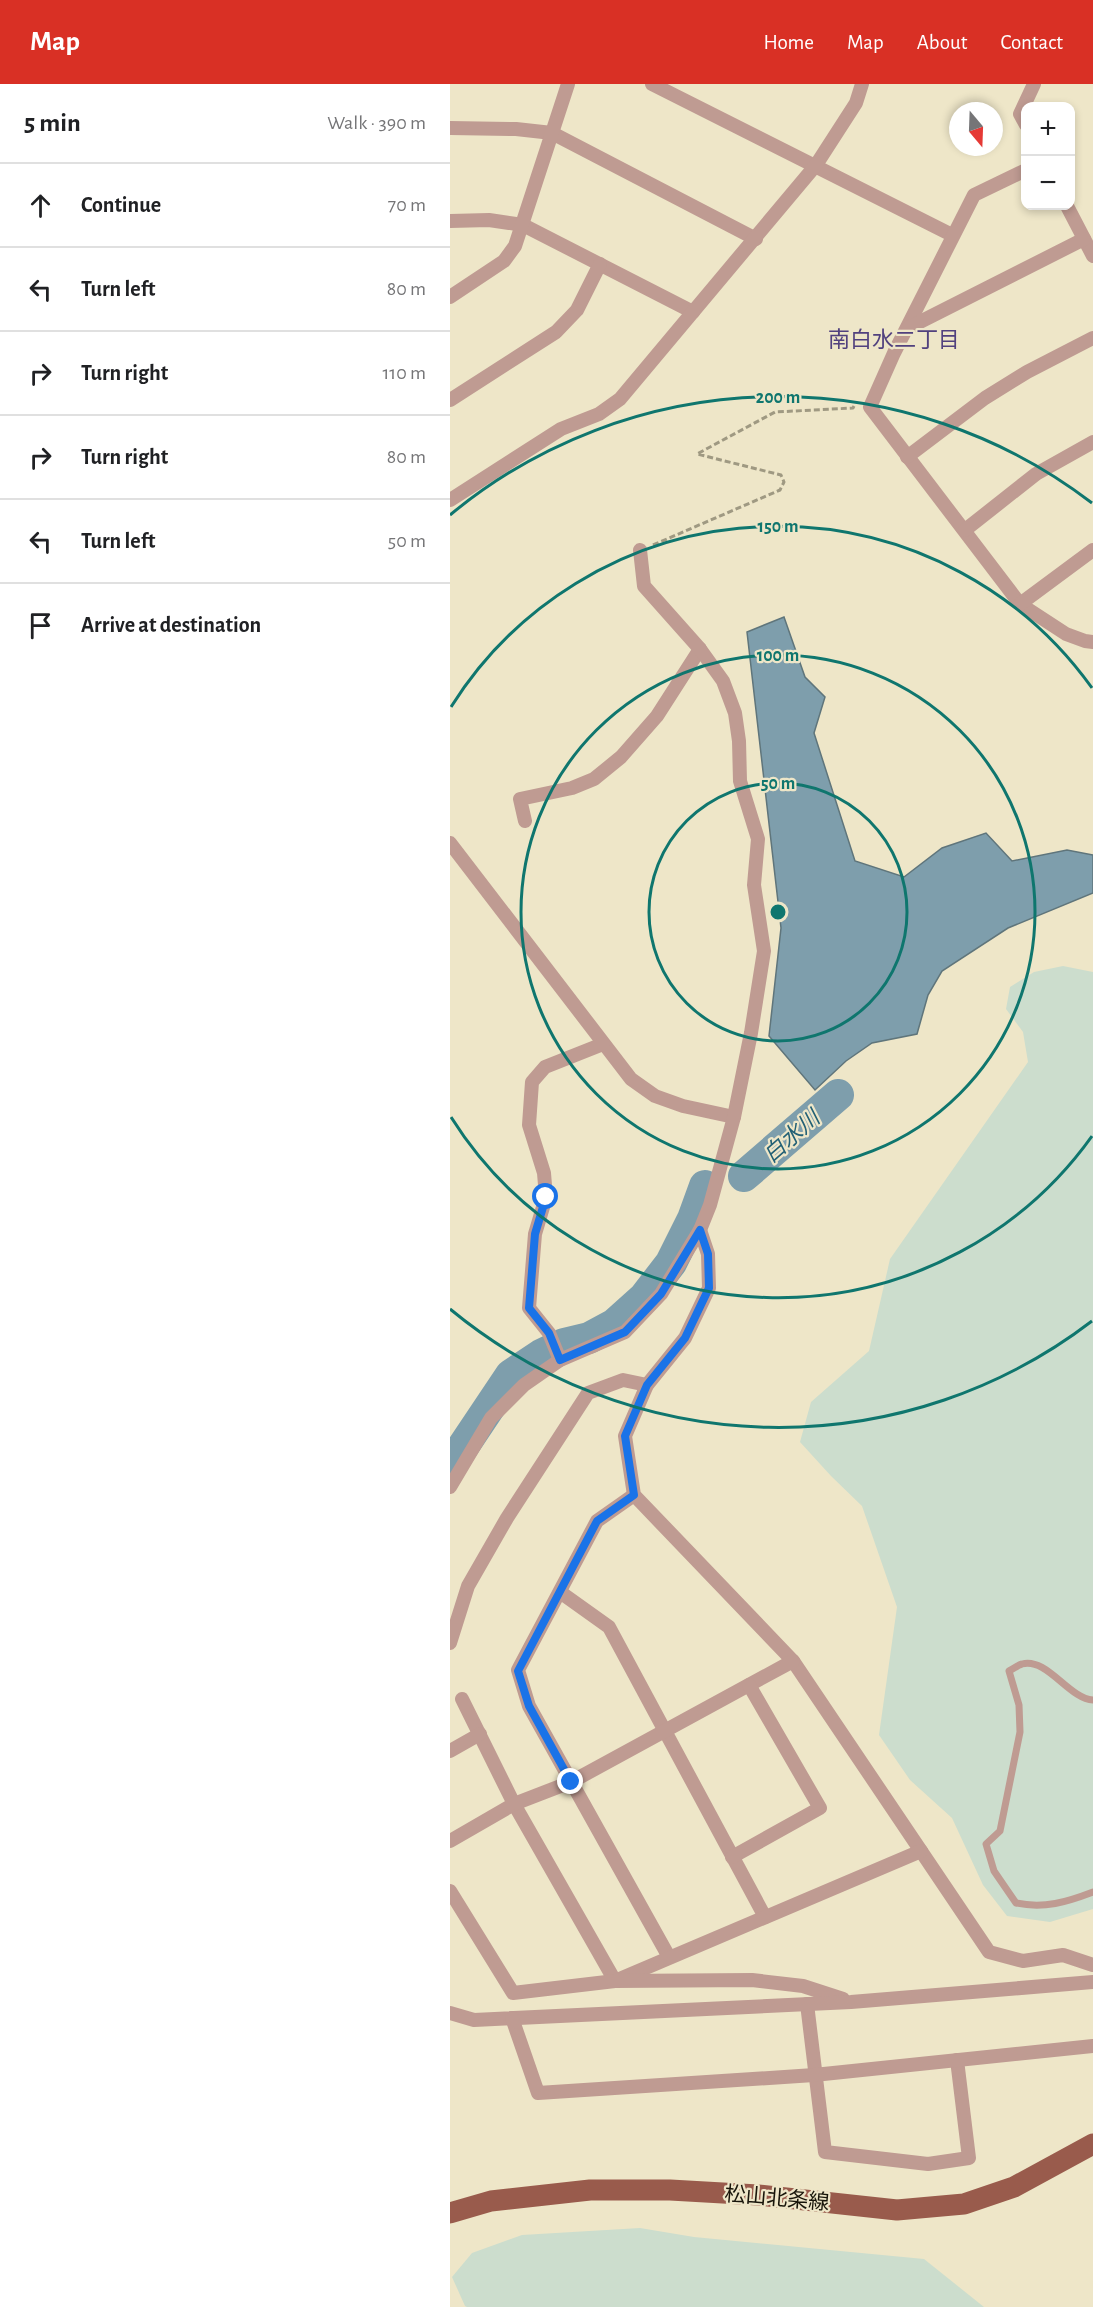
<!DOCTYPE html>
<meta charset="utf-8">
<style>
:root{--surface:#fff;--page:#f6f6f6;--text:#202124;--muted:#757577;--line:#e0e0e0;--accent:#d93025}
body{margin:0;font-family:"Alegreya Sans","Noto Sans JP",sans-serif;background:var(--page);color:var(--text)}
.controls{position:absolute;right:18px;top:18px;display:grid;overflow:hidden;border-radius:12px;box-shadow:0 3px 9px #0003}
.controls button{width:54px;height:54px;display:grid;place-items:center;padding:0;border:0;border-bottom:2px solid var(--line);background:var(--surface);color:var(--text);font:30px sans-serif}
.compass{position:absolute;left:499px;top:18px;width:54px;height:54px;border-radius:50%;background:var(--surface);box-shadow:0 3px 9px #0003;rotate:161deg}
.stop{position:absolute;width:18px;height:18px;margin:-14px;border:4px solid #1a73e8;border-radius:50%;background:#fff}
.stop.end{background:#1a73e8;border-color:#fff;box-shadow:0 2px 6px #0008}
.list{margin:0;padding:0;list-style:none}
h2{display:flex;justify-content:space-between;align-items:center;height:78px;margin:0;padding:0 24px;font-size:26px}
h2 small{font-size:20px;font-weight:400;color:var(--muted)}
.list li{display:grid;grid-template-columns:39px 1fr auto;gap:18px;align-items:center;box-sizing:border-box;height:84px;padding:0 24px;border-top:2px solid var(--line)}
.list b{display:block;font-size:22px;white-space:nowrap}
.list em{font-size:20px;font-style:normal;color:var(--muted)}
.icon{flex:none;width:33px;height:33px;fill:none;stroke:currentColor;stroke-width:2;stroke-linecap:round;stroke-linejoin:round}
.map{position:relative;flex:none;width:643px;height:2223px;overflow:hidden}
header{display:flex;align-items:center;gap:36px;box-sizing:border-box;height:84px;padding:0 30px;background:var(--accent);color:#fff}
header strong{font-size:28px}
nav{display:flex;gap:33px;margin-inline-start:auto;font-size:21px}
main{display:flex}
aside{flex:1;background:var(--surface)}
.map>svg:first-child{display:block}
.green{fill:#ccddcd}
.water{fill:#7e9eac;stroke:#5f757b;stroke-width:1.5}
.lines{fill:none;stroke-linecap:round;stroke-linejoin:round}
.river{stroke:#7e9eac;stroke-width:32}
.path{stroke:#9f9982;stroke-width:3;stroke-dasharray:6 3;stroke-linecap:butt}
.lane{stroke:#bf9b92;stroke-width:7}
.street{stroke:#bf9b92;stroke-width:14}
.primary{stroke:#995b4c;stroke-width:21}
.route{stroke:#1a73e8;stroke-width:8}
.ring{fill:none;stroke:#0f766e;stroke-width:3}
.labels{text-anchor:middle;stroke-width:4.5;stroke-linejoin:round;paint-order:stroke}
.street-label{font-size:21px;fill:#18150a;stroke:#eee6c8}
.neighbourhood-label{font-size:22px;fill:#51417e;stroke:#eee6c8}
.water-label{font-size:22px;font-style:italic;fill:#226075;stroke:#eee6c8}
.centre{fill:#0f766e;stroke:#eee6c8;stroke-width:3}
.ring-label{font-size:18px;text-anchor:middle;font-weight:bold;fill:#0f766e;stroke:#eee6c8;stroke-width:4.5;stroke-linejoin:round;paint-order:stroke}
</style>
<header>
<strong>Map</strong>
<nav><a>Home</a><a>Map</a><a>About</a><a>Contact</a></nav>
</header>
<main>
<aside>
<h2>5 min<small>Walk · 390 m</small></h2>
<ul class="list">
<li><svg class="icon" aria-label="ahead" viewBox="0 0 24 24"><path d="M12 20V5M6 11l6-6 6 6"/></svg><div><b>Continue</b></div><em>70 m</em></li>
<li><svg class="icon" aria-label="left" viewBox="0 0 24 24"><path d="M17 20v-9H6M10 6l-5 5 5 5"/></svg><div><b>Turn left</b></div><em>80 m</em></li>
<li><svg class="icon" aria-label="right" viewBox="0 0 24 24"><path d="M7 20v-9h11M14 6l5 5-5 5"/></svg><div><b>Turn right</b></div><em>110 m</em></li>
<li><svg class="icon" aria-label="right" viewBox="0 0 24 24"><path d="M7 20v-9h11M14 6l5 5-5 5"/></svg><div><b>Turn right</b></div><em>80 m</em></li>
<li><svg class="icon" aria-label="left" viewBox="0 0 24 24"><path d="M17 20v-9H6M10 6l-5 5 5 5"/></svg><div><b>Turn left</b></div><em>50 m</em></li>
<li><svg class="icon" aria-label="arrive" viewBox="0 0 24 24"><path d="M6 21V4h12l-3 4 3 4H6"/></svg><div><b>Arrive at destination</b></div></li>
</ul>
</aside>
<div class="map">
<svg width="643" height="2223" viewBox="0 0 643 2223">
<rect width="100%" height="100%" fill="#eee6c8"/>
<g class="green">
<path d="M613,882l30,6v937l-43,13 -43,-6 -24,-31 -31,-67 -42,-38 -31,-45 18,-128 -35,-101 -31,-30 -31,-34 11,-40 58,-51 21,-92 138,-197 -5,-30 -17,-23 4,-22 24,-15z"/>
<path d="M190,2144l54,9 230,22 60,48h-517l-2,-1 -13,-29 20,-24 50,-18z"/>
</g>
<path class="water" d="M334,533l21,60 20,20 -11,36 41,128 49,16 38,-29 44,-15 26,28 55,-11 26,5v38l-85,35 -66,43 -14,24 -11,39 -45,9 -26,18 -31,29 -46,-54 12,-108 -34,-296z"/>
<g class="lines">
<g class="river">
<path d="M294,1092l94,-81"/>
<path d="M0,1382l61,-91 30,-20 23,-11 25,-6 26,-14 29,-26 27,-35 22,-44 12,-33"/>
</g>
<path class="path" d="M203,461l127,-55 4,-8 -3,-7 -84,-21 78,-42 78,-4 1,-2"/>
<path class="lane" d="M643,1616c-24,-1 -46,-43 -71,-36 -4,1 -9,5 -13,7l10,34 1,27 -20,99 -14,13 8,27 22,32c28,6 51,-1 77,-11"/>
<g class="street">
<path d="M202,0l300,151"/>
<path d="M576,41l-6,-11 14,-30"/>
<path d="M0,44l66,1 36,4 204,106"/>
<path d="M576,86l-52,25 -80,158 -24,54 150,197 46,30 19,7 8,1"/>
<path d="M617,122l26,50"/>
<path d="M0,137l39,-1 34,5 170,87"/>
<path d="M0,213l54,-36 11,-15 53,-162"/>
<path d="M458,244l176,-89"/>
<path d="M0,316l106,-68 21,-22 23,-46"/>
<path d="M457,373l78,-59 42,-26 66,-34"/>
<path d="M0,416l111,-71 38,-15 21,-15 196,-234 40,-62 6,-19"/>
<path d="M515,446l71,-56 57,-32"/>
<path d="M570,520l73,-54"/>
<path d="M75,737l-5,-22 52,-11 22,-9 27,-22 36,-41 43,-67"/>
<path d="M0,759l181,236 24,17 28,10 51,11"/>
<path d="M250,1146l8,24 1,34 -24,50 -38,47 -22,51 9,59 159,166 196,291 34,9 40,-6 30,10"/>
<path d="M110,1276l-11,-27 -20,-25 6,-74 11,-37 -2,-24 -15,-48 3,-43 13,-15 58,-23"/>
<path d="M0,1403l41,-69 33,-33 36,-25 65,-28 36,-38 39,-64 10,-25 24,-88 17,-84 13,-82 -10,-66 4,-46 -18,-58 -1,-40 -4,-28 -12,-32 -23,-32 -56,-63 -4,-36"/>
<path d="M184,1411l-37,26 -79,149 11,36 140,251"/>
<path d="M110,1508l49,35 156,290"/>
<path d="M0,1559l18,-57 39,-68 81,-125 35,-13 24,5"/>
<path d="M12,1615l52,105 101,177 306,-130"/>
<path d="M0,1667l30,-17"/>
<path d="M0,1757l64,-37 57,-22 222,-121"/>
<path d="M282,1773l88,-49 -71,-123"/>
<path d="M0,1807l63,102 102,-12 137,-1 51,6 40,13"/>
<path d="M357,1920l18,148 103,12 41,-6 -12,-98"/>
<path d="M0,1929l24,7 377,-18 242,-20"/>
<path d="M62,1934l26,75 276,-18 279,-29"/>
</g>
<path class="primary" d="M0,2129l41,-12 99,-11h80l88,5 139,15 67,-6 50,-17 79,-43"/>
</g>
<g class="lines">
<path class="route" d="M96,1113l-11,37 -6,74 20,25 11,27 65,-28 36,-38 39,-64 8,24 1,34 -24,50 -38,47 -22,51 9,59 -37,26 -79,150 11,35 42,76"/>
</g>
<g class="ring">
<circle cx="328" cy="828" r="129"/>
<circle cx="328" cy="828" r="257"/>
<path d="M642 1052A386 386 0 0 1 1 1033M1 623A386 386 0 0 1 642 604"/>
<path d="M642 1237A515 515 0 0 1 0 1225M0 431A515 515 0 0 1 642 419"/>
</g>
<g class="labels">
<g class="street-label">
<text transform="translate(327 2114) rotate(5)" y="7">松山北条線</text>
</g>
<g class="neighbourhood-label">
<text x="444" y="263">南白水二丁目</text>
</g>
<g class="water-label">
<text transform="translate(341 1052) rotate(-41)" y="8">白水川</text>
</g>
</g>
<circle cx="328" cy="828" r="9" class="centre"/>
<g class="ring-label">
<text x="328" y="319">200 m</text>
<text x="328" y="448">150 m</text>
<text x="328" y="577">100 m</text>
<text x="328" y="705">50 m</text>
</g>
</svg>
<div class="controls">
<button>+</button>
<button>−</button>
</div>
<svg class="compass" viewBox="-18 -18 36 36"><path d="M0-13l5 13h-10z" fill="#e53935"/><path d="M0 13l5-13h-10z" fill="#757577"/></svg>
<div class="stop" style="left:96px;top:1113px"></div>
<div class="stop end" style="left:121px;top:1698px"></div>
</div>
</main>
